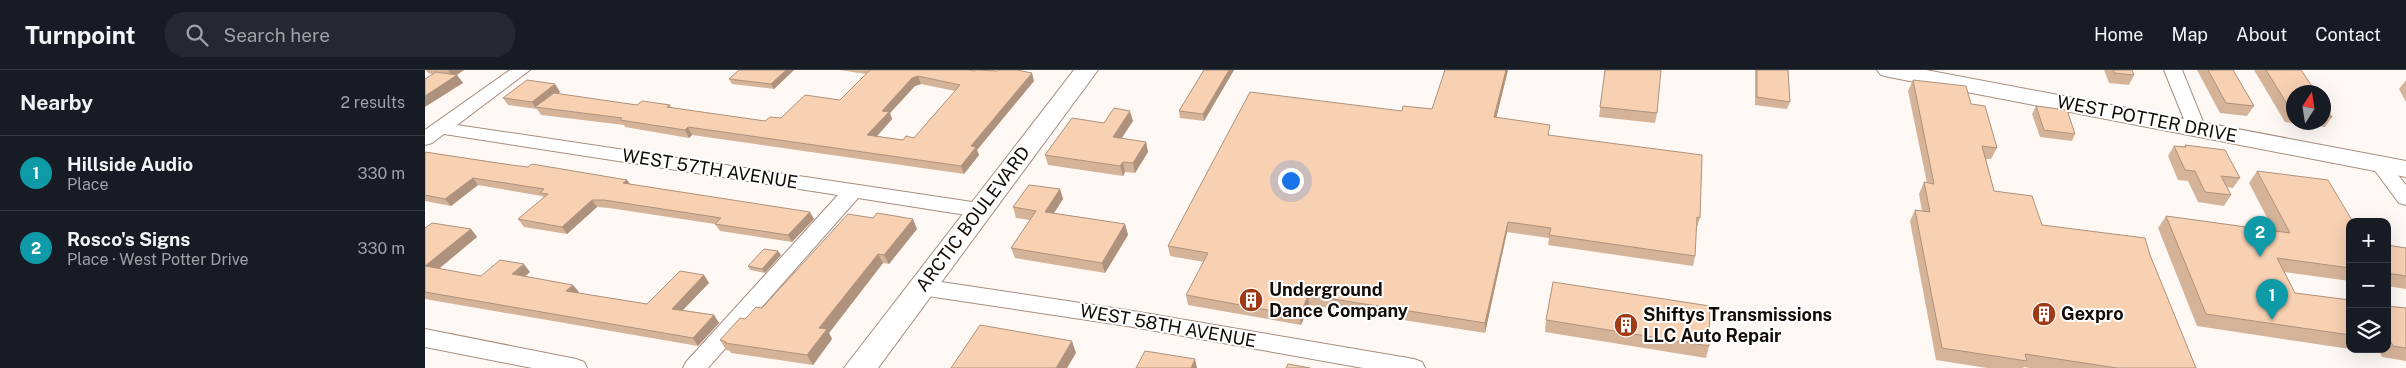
<!DOCTYPE html>
<meta charset="utf-8">
<style>
:root{--surface:#171b24;--page:#242831;--text:#f1f3f6;--muted:#9ea1a6;--line:#363941;--accent:#2563eb}
body{margin:0;font-family:"Public Sans",sans-serif;background:var(--page);color:var(--text)}
.controls{position:absolute;right:15px;bottom:15px;display:grid;overflow:hidden;border-radius:10px;box-shadow:0 5px 20px #0002}
.controls button{width:45px;height:45px;display:grid;place-items:center;padding:0;border:0;border-bottom:1px solid var(--line);background:var(--surface);color:var(--text);font:25px sans-serif}
.compass{position:absolute;left:1861px;top:15px;width:45px;height:45px;border-radius:50%;background:var(--surface);box-shadow:0 5px 20px #0002;rotate:12deg}
.you{position:absolute;left:865px;top:110px;width:18px;height:18px;margin:-12px;border:4px solid #fff;border-radius:50%;background:#1a73e8;box-shadow:0 0 0 8px #1a73e833}
.badge{display:grid;place-items:center;width:32px;height:32px;border-radius:50%;background:var(--accent);color:#fff;font-size:16px;font-weight:700}
.pin{position:absolute;translate:-50% -41px;filter:drop-shadow(0 1px 2px #0008)}
.pin::after{content:'';position:absolute;top:26px;width:18px;height:15px;background:inherit;clip-path:polygon(0 0,100% 0,50% 100%)}
.list{margin:0;padding:0;list-style:none}
h2{display:flex;justify-content:space-between;align-items:center;height:65px;margin:0;padding:0 20px;font-size:21px}
h2 small{font-size:16px;font-weight:400;color:var(--muted)}
.list li{display:grid;grid-template-columns:32px 1fr auto;gap:15px;align-items:center;box-sizing:border-box;height:75px;padding:0 20px;border-top:1px solid var(--line)}
.list b{display:block;font-size:19px;white-space:nowrap}
.list p{margin:0;font-size:16px;white-space:nowrap;color:var(--muted)}
.list em{font-size:16px;font-style:normal;color:var(--muted)}
.icon{flex:none;width:28px;height:28px;fill:none;stroke:currentColor;stroke-width:2;stroke-linecap:round;stroke-linejoin:round}
.map{position:relative;flex:none;width:1981px;height:298px;overflow:hidden}
header{display:flex;align-items:center;gap:30px;box-sizing:border-box;height:70px;padding:0 25px;background:var(--surface);border-bottom:1px solid var(--line)}
header strong{font-size:24px}
nav{display:flex;gap:28px;margin-inline-start:auto;font-size:18px}
.search{width:350px;height:45px;background:var(--page);display:flex;align-items:center;gap:12px;box-sizing:border-box;padding:0 18px;border-radius:20px;color:var(--muted);font-size:19px}
main{display:flex}
aside{flex:1;background:var(--surface)}
.map>svg:first-child{display:block}
.lines{fill:none;stroke-linecap:round;stroke-linejoin:round}
.minor-casing{stroke:#a58e7f;stroke-width:2}
.secondary-casing{stroke:#a58e7f;stroke-width:2}
.minor{fill:#fff;fill-rule:evenodd}
.secondary{fill:#fff;fill-rule:evenodd}
.wall{fill:#d5b399;fill-rule:evenodd}
.shaded-wall{fill:#ae927d}
.building{fill:#f8d0b2;stroke:#ae927d;fill-rule:evenodd}
.labels{text-anchor:middle;stroke-width:4;stroke-linejoin:round;paint-order:stroke}
.street-label{font-size:18px;fill:#130b06;stroke:#fff}
.poi-label{font-size:18px;font-weight:bold;fill:#130b06;stroke:#fff;text-anchor:start}
</style>
<header>
<strong>Turnpoint</strong>
<div class="search"><svg class="icon" aria-label="search" viewBox="0 0 24 24"><circle cx="10" cy="10" r="6"/><path d="M15 15l6 6"/></svg>Search here</div>
<nav><a>Home</a><a>Map</a><a>About</a><a>Contact</a></nav>
</header>
<main>
<aside>
<h2>Nearby<small>2 results</small></h2>
<ul class="list">
<li><span class="badge" style="background:#0f9aa8">1</span><div><b>Hillside Audio</b><p>Place</p></div><em>330 m</em></li>
<li><span class="badge" style="background:#0f9aa8">2</span><div><b>Rosco's Signs</b><p>Place · West Potter Drive</p></div><em>330 m</em></li>
</ul>
</aside>
<div class="map">
<svg width="1981" height="298" viewBox="0 0 1981 298">
<rect width="100%" height="100%" fill="#fef8f5"/>
<g class="lines">
<g class="minor-casing">
<g id="minor">
<path d="M85,0h20l-73,55 522,78 7,2 3,5 -3,5 -7,2 -121,-19 -150,170h-25l3,-6 152,-167 -394,-61 -12,9 -7,2v-15z"/>
<path d="M1739,0h18l24,59 -3,4h-12l-3,-4z"/>
<path d="M1954,88l7,2 20,25v20l-7,-2 -29,-39 2,-4z"/>
<path d="M496,209l206,31 287,49 8,3 3,6h-62l-236,-42 -206,-31 -8,-3 -3,-5 3,-5z"/>
<path d="M0,259l151,30 8,3 3,6h-55l-107,-21z"/>
</g>
</g>
<g class="secondary-casing">
<g id="secondary">
<path d="M649,0h24l-220,298h-34z"/>
<path d="M1452,0h49l480,91v16l-517,-100 -8,-2z"/>
</g>
</g>
<use href="#minor" class="minor"/>
<use href="#secondary" class="secondary"/>
</g>
<g class="wall">
<path d="M1,0h38l-7,5 6,8 -35,-10z"/>
<path d="M314,0h55l-20,19 -42,-5 -3,-5z"/>
<path d="M415,0h128l66,11 -57,69 2,5 -15,19 -272,-39 -3,3 -64,-11 -1,-2 -83,-10 -4,-6 -29,-4 -5,-7 52,-14 5,8 -2,2 79,11h33l2,3 93,13 16,-3 59,-18 26,-26zM496,14l34,7 -41,47 -11,2 -26,-4 15,-17 -2,-6 25,-27z"/>
<path d="M779,0h30l-30,51 -24,-3 -1,-7z"/>
<path d="M1083,0l-12,48 53,17 151,83 -3,9h-1l-1,29 -2,10 -145,-21 1,-7 -42,-6 -22,101 -176,-28 -8,20 -113,-20 -2,-10 18,-33 -34,-6 -2,-10 234,-135 30,-2z"/>
<path d="M1180,0l52,43 -2,10 -56,-6z"/>
<path d="M1330,0h33l2,32 -3,7 -32,-4z"/>
<path d="M1679,0h28l2,5 -5,10 -20,-2z"/>
<path d="M1772,0h36l21,36 -7,10 -27,-3z"/>
<path d="M1829,0h47l-8,22v30h30v-18l9,13 -7,10 -40,-5z"/>
<path d="M1488,10l58,24 26,44 -6,11h-5l8,32 48,34 108,30 46,113h-166l-6,-1 -1,1h-36l-51,-8 -26,-139 5,-11 7,1 -3,-17 5,-12 3,1 -19,-92z"/>
<path d="M1981,10v22l-7,-13z"/>
<path d="M1611,36l39,28 -3,7 -32,-4 -8,-23z"/>
<path d="M708,51l-12,17 25,4 2,10 -13,21 -10,-1 -2,4 -75,-11 -3,-10 59,-32z"/>
<path d="M1760,75l55,33 -7,10 -6,-1 4,8 -7,11 -26,-4 -10,-21 -10,-1 -10,-24 6,-10 10,1z"/>
<path d="M0,82l86,13 116,15 3,4 184,35 -22,23 -72,-11 -5,-7 -106,-16 -12,-1 -30,27 -43,-7 -6,-8 26,-21 -2,-2 -64,-11 -27,21 -26,-5z"/>
<path d="M1832,101l93,51v59l-66,-9 11,21 55,7v49l-153,-23 -39,-98 8,-12 108,15 -25,-48z"/>
<path d="M635,119l3,10 -9,14 71,11 3,11 -23,38 -90,-15 -4,-10 19,-28 -14,-2 -3,-11z"/>
<path d="M0,158l46,1 6,8 -38,32 42,7 49,-4 -5,4 53,17 69,11 57,-29 5,8 -26,27 31,5 5,8 -21,23 -273,-47z"/>
<path d="M492,159l-28,35 -6,-1 -54,70 3,6 -19,26 -82,-12 -1,-2 -4,-1 -6,-10 25,-21 17,-11z"/>
<path d="M1962,175l19,3v41l-19,-3z"/>
<path d="M356,185l-16,18 -15,-3 -2,-4z"/>
<path d="M1962,236l19,2v53l-24,-4 -2,-4 -26,-4h33z"/>
<path d="M1121,250l163,26 -3,12 -161,-26z"/>
</g>
<g class="shaded-wall">
<path d="M23,0h16l-11,7z"/>
<path d="M361,0h8l-20,19 -3,-5z"/>
<path d="M804,0h5l-30,51 -1,-7z"/>
<path d="M1081,0h2l-14,57v-10z"/>
<path d="M607,3l2,8 -57,69 2,5 -15,19 -3,-8 10,-20z"/>
<path d="M32,5l6,8 -38,24v-11z"/>
<path d="M493,6l3,8 -6,2 -25,27 2,6 -21,24 -4,-8 15,-24 30,-33z"/>
<path d="M130,14l5,8 -20,15h-5l2,3 -5,-8z"/>
<path d="M705,41l3,10 -17,26 -3,-10z"/>
<path d="M263,57l4,8 -3,3 -4,-8z"/>
<path d="M721,72l2,10 -13,21 -2,-10z"/>
<path d="M698,92l2,10 -2,4 -3,-10z"/>
<path d="M48,108l5,7 -27,21 -6,-7z"/>
<path d="M202,110l5,7 -9,-4z"/>
<path d="M635,119l3,10 -15,23 -3,-10z"/>
<path d="M167,130l5,7 -30,27 -5,-7z"/>
<path d="M385,142l4,7 -22,23 -4,-7z"/>
<path d="M488,149l4,10 -28,35 -5,-9z"/>
<path d="M1083,152l-1,10 -22,101v-10z"/>
<path d="M700,154l3,11 -23,38 -3,-10z"/>
<path d="M46,159l6,8 -45,37 -7,-8z"/>
<path d="M353,181l3,4 -16,18 -3,-4z"/>
<path d="M453,184l5,9 -54,70 3,6 -19,26 -6,-10 12,-27z"/>
<path d="M99,194l6,8 -11,10 -7,-8z"/>
<path d="M279,205l5,8 -32,33 -5,-7z"/>
<path d="M148,215l6,7 -7,6 -6,-7z"/>
<path d="M883,225l1,10 -8,20 -1,-9z"/>
<path d="M289,245l5,8 -21,23 -5,-8z"/>
<path d="M647,271l4,12 -9,15h-11z"/>
<path d="M770,289l2,9h-6z"/>
</g>
<g class="building">
<path d="M314,0h47l-15,14 -42,-5z"/>
<path d="M445,0h98l7,1 1,-1 22,1 1,-1h18l15,3 -61,73 5,1 -15,19 -273,-39 -3,3 -65,-10 2,-2 -87,-11 19,-14 83,12 5,-4 28,4 -3,2 98,14 5,-4 11,1 24,-23 35,5zM493,6l42,9 -46,53 -8,-2 -3,4 -36,-5 22,-23 -7,-1 30,-33z"/>
<path d="M779,0h25l-26,44 -24,-3z"/>
<path d="M1020,0h61l-12,47 56,8 -2,10 154,20 -2,63 -3,-1 -2,39 -146,-21 2,-7 -43,-6 -23,101 -177,-28 -8,21 -114,-21 22,-42 -40,-7 82,-154 152,19 1,-5 29,3z"/>
<path d="M1180,0h56l-4,43 -57,-6z"/>
<path d="M1332,0h31l2,32 -33,-5z"/>
<path d="M1688,0h19l2,5 -20,-2z"/>
<path d="M1783,0h25l21,36 -28,-3z"/>
<path d="M1841,0h35l15,22h-23v20h-1z"/>
<path d="M11,2l21,3 -32,21v-17z"/>
<path d="M102,10l28,4 -23,18 -29,-4z"/>
<path d="M1488,10l53,6 5,18 14,2 12,42 -15,-2 12,45 38,5 10,29 103,13 5,17 46,113h-79l-92,-14 2,7 -85,-13 -27,-138 15,2 -6,-30 10,2z"/>
<path d="M1898,34l9,13 -9,-1z"/>
<path d="M1611,36l31,4 8,24 -31,-4z"/>
<path d="M689,38l16,3 -17,26 33,5 -13,21 -10,-1 -3,4 -75,-11 27,-37 32,5z"/>
<path d="M1760,75l40,5 15,28 -19,-2 10,19 -26,-3 -10,-21 -10,-1 -11,-24 12,1z"/>
<path d="M0,82l86,13 17,2 4,-3 95,16 -4,3 187,29 -22,23 -73,-11 6,-6 -117,-18h-12l-30,27 -44,-8 30,-25 -8,-1 4,-4 -71,-11 -28,21 -20,-4z"/>
<path d="M1832,101l71,9 25,42h-3v46l-73,-10 18,35 55,7v35l-144,-21 -40,-98 124,17z"/>
<path d="M604,115l31,4 -15,23 80,12 -23,39 -91,-15 25,-37 -23,-4z"/>
<path d="M452,143l36,6 -29,36 -6,-1 -59,74 8,1 -20,26 -82,-12 1,-1 -6,-2 20,-22 5,1 11,-12 6,1 86,-94 25,4z"/>
<path d="M7,153l39,6 -46,37 56,10 19,-16 24,4 -12,10 61,11 -7,6 81,13 33,-33 24,4 -32,34 42,6 -21,23 -268,-46v-64z"/>
<path d="M1962,175l19,3v28l-19,-3z"/>
<path d="M339,179l14,2 -16,18 -14,-3z"/>
<path d="M1128,212l157,24 -1,40 -163,-26z"/>
<path d="M1962,236l19,2v40l-13,-2 -2,-4 -4,-1z"/>
<path d="M555,255l92,16 -16,27h-105z"/>
<path d="M720,281l50,8 -4,9h-55z"/>
<path d="M863,294l22,4h-24z"/>
</g>
<defs>
<g id="building-disc" transform="scale(1.25)"><circle r="9.5" fill="#a03a15" stroke="#fff"/><path d="M-4-6H4V6H1V3H-1V6H-4ZM-2.5-4.3h1.7v1.8h-1.7ZM.8-4.3h1.7v1.8H.8ZM-2.5-1h1.7V.8h-1.7ZM.8-1h1.7V.8H.8Z" fill="#fff"/></g>
</defs>
<g fill-rule="evenodd">
<use href="#building-disc" x="826" y="230"/>
<use href="#building-disc" x="1619" y="244"/>
<use href="#building-disc" x="1201" y="255"/>
</g>
<g class="labels">
<g class="street-label">
<text transform="translate(1722 49) rotate(11)" y="6">WEST POTTER DRIVE</text>
<text transform="translate(285 99) rotate(9)" y="6">WEST 57TH AVENUE</text>
<text transform="translate(548 149) rotate(-53)" y="6">ARCTIC BOULEVARD</text>
<text transform="translate(743 256) rotate(10)" y="6">WEST 58TH AVENUE</text>
</g>
<g class="poi-label">
<text x="844" y="226">Underground<tspan x="844" dy="21">Dance Company</tspan></text>
<text x="1636" y="250">Gexpro</text>
<text x="1218" y="251">Shiftys Transmissions<tspan x="1218" dy="21">LLC Auto Repair</tspan></text>
</g>
</g>
</svg>
<div class="controls">
<button>+</button>
<button>−</button>
<button><svg class="icon" aria-label="layers" viewBox="0 0 24 24"><path d="M12 4l9 5-9 5-9-5zM3 14l9 5 9-5"/></svg></button>
</div>
<svg class="compass" viewBox="-18 -18 36 36"><path d="M0-13l5 13h-10z" fill="#e53935"/><path d="M0 13l5-13h-10z" fill="#9ea1a6"/></svg>
<div class="you"></div>
<div class="pin badge" style="left:1847px;top:250px;background:#0f9aa8">1</div>
<div class="pin badge" style="left:1835px;top:187px;background:#0f9aa8">2</div>
</div>
</main>
